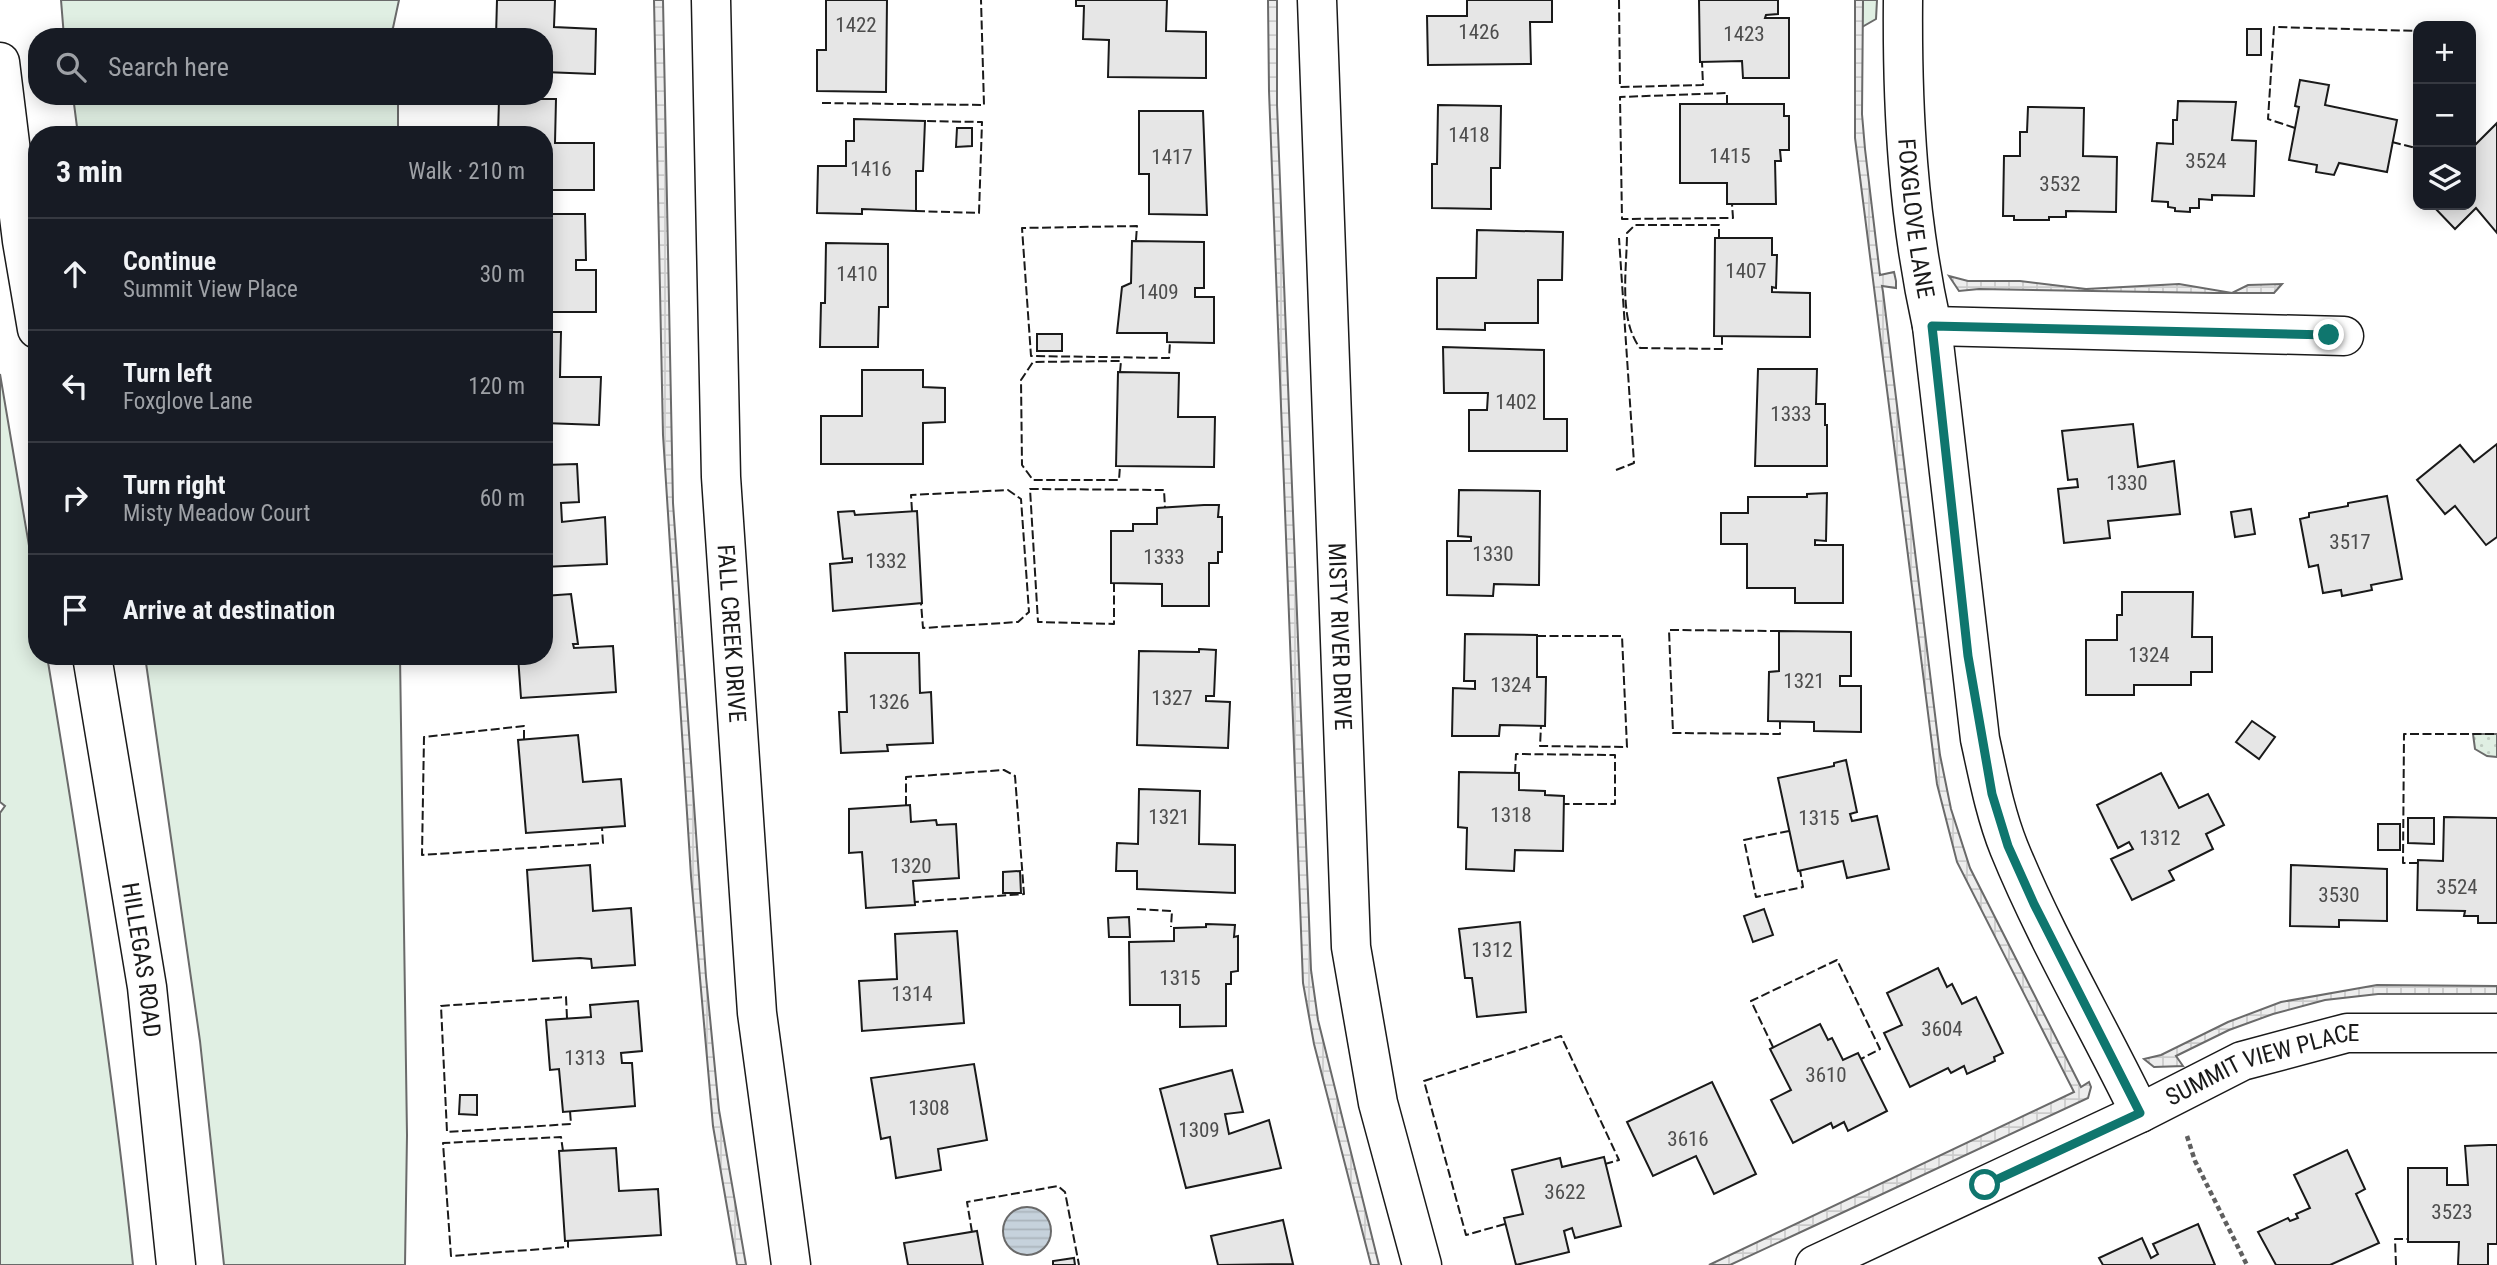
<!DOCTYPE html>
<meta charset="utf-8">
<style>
:root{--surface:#171b24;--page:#20242c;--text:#f1f3f6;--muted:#9ea1a6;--line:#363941}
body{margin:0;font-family:"Roboto Condensed",sans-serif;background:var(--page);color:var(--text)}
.controls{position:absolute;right:21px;top:21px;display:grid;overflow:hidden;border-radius:14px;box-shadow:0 4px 18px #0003}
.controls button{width:63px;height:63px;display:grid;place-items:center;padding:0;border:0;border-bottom:2px solid var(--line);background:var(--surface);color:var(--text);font:35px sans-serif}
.stop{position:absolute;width:21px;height:21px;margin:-16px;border:5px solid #0f766e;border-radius:50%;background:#fff}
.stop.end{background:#0f766e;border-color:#fff;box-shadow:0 2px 7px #0008}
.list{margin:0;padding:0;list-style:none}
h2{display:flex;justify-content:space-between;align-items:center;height:91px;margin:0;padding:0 28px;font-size:30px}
h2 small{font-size:23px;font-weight:400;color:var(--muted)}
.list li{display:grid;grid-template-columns:46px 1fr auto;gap:21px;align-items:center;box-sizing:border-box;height:112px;padding:0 28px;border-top:2px solid var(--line)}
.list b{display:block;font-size:26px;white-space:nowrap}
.list p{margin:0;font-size:23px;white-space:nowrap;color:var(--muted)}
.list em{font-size:23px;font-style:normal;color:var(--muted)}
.icon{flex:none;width:38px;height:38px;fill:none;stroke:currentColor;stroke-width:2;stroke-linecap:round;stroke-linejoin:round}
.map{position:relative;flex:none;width:2497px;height:1265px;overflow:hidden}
.search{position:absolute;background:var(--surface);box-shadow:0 4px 18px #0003;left:28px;top:28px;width:525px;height:77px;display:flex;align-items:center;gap:18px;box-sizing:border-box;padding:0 24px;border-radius:28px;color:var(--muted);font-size:26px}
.panel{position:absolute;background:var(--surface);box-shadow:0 4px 18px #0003;left:28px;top:126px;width:525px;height:539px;border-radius:28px}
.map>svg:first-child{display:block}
.grass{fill:#e0efe3;stroke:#6a6a6a;stroke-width:2}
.park{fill:url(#park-dots);stroke:#6a6a6a;stroke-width:2}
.plaza{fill:url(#plaza-grid);stroke:#6a6a6a;stroke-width:2}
.water{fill:url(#water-rules);stroke:#6a6a6a;stroke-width:2}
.building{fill:#e6e6e6;stroke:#1a1a1a;stroke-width:2}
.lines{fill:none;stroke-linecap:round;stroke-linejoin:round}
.minor-casing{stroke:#1a1a1a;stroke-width:41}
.major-casing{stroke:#1a1a1a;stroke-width:41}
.path{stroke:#5f5f5f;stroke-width:4.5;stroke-dasharray:5 3.5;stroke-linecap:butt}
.minor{stroke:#fff;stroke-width:38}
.major{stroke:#fff;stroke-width:38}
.fence{stroke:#1a1a1a;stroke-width:2;stroke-dasharray:9 3.5;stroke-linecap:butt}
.route{stroke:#0f766e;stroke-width:9}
.labels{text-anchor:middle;stroke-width:5;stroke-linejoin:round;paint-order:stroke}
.number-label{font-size:21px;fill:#4d4d4d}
.street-label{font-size:24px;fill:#1a1a1a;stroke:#fff}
</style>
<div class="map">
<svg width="2497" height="1265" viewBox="0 0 2497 1265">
<defs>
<pattern id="park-dots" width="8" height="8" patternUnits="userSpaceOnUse" patternTransform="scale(1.75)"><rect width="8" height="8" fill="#e0efe3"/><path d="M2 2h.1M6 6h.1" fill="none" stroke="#c0ccc2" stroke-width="1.8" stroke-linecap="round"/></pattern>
<pattern id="plaza-grid" width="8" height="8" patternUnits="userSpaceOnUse" patternTransform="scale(1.75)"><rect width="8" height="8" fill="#ededed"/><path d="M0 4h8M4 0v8" fill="none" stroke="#cbcbcb"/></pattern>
<pattern id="water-rules" width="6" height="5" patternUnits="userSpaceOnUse" patternTransform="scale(1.75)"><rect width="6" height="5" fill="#c6d2dc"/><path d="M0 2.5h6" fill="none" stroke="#aab4bc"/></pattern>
</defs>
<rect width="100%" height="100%" fill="#fff"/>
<g class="grass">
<path d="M61,0h338l-6,28 -11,9h-318z"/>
<path d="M1863,0h14l-1,19 -14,8z"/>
<path d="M73,96h325v39h-320z"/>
<path d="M0,374l37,219v63h10c34,203 65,405 86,609h-133v-452l5,-7 -5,-4z"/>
<path d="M145,656h255l7,479 -2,130h-181l-24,-224z"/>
</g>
<path class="park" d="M2473,734h24v23l-10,-1 -12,-7z"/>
<g class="plaza">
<path d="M654,0h9l10,503 33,474 13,133 27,155h-9l-24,-139 -22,-250 -28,-441z"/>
<path d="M1268,0h9v105l34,865 7,50 61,245h-8l-57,-221 -11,-61 -34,-892z"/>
<path d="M1855,0h8l-1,114 3,35 15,126 14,-3 2,9v7l-14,-2 1,6 57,463 11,54 19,59 111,219 8,-5 2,5 -3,11 -272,127 -86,40h-21l365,-173 -117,-230 -20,-78 -82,-646z"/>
<path d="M1949,276l19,5h52l66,8 93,-5 53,9 16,-8 34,-1 -8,9h-60l-235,-4 -20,2z"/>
<path d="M2377,985l120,1v8h-119l-53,6 -52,14 -44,16 -53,26 7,10 -29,1 -10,-8 17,-4 67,-33 53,-20z"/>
</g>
<circle class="water" cx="1027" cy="1231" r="24"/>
<g class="building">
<path d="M497,0h58l-1,27 42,2 -1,45 -51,-2v-35h-48z"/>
<path d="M826,0h61l-1,92 -69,-1v-41h9z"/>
<path d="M1076,0h91l-1,31 40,1v46l-98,-1 1,-37 -26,-1 1,-33h-8z"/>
<path d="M1467,0h85v22h-22l1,42 -103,1 -1,-49h40z"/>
<path d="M1699,0h79v14l-12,1 -1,3h24v60h-46l-1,-17 -42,1z"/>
<rect x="2247" y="29" width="14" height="26"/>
<path d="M2300,80l29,5 -4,20 72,15 -10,52 -48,-9 -5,12 -18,-3 1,-7 -28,-5 10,-53 -4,-1z"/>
<path d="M499,99h57l-1,44h39v47h-44v-3h-6v-52h-46z"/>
<path d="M2178,101l58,1 -4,38 24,1 -2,55 -42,-1v5l-13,-1v9h-9v4l-15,-1v-3l-7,-1v-5l-16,-1 5,-58 16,1v-24h4z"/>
<path d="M1680,104h104v12h5v34h-9l1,11h-6l1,43h-49v-21h-47z"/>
<path d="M1438,105l63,1 -1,62h-9v41l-59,-1v-44h5z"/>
<path d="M2028,107l56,1 -1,48 34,1 -1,55 -50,-1v6h-17v3h-35v-4h-11l1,-60h16v-24h7z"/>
<path d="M1139,111h64l4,104 -58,-1v-40h-10z"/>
<path d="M854,119l71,2 -2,50h-7v40l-54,-2v5l-45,-1 1,-47h28v-25h8z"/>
<path d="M2497,123v110l-21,-25 -21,21 -23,-24h39v-56z"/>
<path d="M957,128h15v18l-16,1z"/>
<path d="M544,214h41l1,46h-10v10h20v42h-45v-5h-7z"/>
<path d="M1477,230l86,2 -1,48h-24v43h-53v7l-48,-1v-51h39z"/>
<path d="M1715,238h57v17h5l-1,33 -4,-1v5l38,1v44l-96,-1z"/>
<path d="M1132,241l72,1v46h-9v9h19v46l-47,-1v-9h-50l5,-46 9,-4z"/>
<path d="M826,243l62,1v63h-9l-1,40h-58l1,-44h4z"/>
<path d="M552,332h9l-1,45h41l-2,48 -55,-2v-89l8,1z"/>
<rect x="1037" y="334" width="25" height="17"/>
<path d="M1443,347l101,3v69h23v32h-98v-41h18l1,-17h-44z"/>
<path d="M1758,369h59l-1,35h9v21h2v41h-72z"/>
<path d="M862,370h61v17l22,1v34l-22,1v41h-102v-48h41z"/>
<path d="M1118,372l61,1 -1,44h37l-1,50 -98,-1z"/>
<path d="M2133,424l5,43 36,-6 6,53 -72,7 2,17 -46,5 -6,-54 20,-2 -1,-8 -9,1 -6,-49z"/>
<path d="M2497,444v93l-11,8 -31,-39 -10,8 -28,-34 43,-35 14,17z"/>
<path d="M577,464l2,38 -18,1 1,19 43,-5 2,47 -63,3v-102z"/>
<path d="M1459,490l81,1 -1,94 -45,-1 -1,12 -46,-1v-54h24v-4l-13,-1z"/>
<path d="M1827,493l-1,48 -11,-1v5h28v58h-48v-15h-48v-44h-26v-31h27v-16h59v-3z"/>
<path d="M2387,496l15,83 -31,6 1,5 -30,6 -1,-6 -18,3 -5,-28 -9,2 -9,-48 9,-2v-4l39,-7v-3z"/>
<path d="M1204,505h15l-1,12h4v35h-4v11h-9v43h-47v-22l-51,-1v-52h22v-7h24v-16z"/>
<path d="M2251,509l4,25 -20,3 -4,-25z"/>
<path d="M854,511l1,4 62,-4 5,92 -89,8 -3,-47 22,-2v-4l-9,1 -5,-47z"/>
<path d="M2122,592h71l-1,45h20v35h-21v13h-57v10h-48v-55h31v-25h5z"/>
<path d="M571,594l7,50h-5l1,4 39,-2 3,46 -95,6 -3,-42h26v-60z"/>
<path d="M1779,631l72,1v44h-11v10h21v46l-47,-1v-9l-46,-1 1,-49 10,-1z"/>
<path d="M1465,634l72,1v42h9l-1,49 -45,-1 -1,11h-47l1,-48 22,1v-8h-11z"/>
<path d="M1199,649l17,1 -2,46h-8v5l24,1 -2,46 -91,-3 2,-94 60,1z"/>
<path d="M845,653h74l1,40 11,-1 2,51 -46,2 1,6 -47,2 -2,-41h8z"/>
<path d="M2252,721l23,16 -16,22 -23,-17z"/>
<path d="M578,735l5,47 38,-3 4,47 -99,7 -8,-93z"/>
<path d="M1846,760l11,52 -7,2 2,7 25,-5 12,53 -42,9 -4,-17 -45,10 -20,-93 56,-12v-3z"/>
<path d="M1459,772l60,1v17l26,1v4l19,1 -1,55 -48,-1 -1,21 -48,-2 1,-41 -9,-1z"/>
<path d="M2161,773l18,35 29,-14 16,31 -18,9 7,15 -44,22 5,9 -42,20 -21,-41 22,-10 -4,-7 -11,6 -21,-43z"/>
<path d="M1139,789l61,2 -1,53 36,1v48l-98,-4v-18h-21l1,-28 21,1z"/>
<path d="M910,805l1,17 25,-2 1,5 19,-1 3,54 -46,3 2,24 -49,3 -4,-56 -13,1v-44z"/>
<path d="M2444,817l53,1v105h-19v-7h-14l1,-5 -48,-1 1,-50 25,1z"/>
<path d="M2408,818h26v26l-26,-1z"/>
<rect x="2378" y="824" width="22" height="26"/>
<path d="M590,865l3,46 38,-3 4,57 -43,3 -1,-9 -11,-1 -47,3 -6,-91z"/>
<path d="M2291,865l96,4v52l-48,-1v7l-49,-1z"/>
<path d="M1020,871l1,22h-18v-21z"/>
<path d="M1764,909l9,26 -20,7 -9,-26z"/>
<path d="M1129,917l1,20h-21l-1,-19z"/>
<path d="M1520,922l6,90 -49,5 -5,-39h-7l-6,-49z"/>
<path d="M1206,924l29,1 -1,12 4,-1v35l-7,1v12h-5v42l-46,1v-22h-50l-1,-63 45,-1v-13l32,-1z"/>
<path d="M957,931l7,92 -102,8 -3,-50 38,-2 -2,-45z"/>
<path d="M1938,968l9,19 5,-3 10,20 14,-7 27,56 -9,4 1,4 -28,13 -3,-8 -13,7 -3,-5 -38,19 -26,-54 18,-8 -15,-32z"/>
<path d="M638,1001l4,50 -21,2 1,10h10l3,43 -72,6 -4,-43 -9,1 -4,-50 45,-3 -1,-12z"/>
<path d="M1820,1024l8,16 4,-2 11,22 15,-7 29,58 -39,20 -4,-9 -11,6 -2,-5 -38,20 -22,-43 20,-10 -21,-41z"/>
<path d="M974,1064l13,76 -49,9 3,21 -45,8 -6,-41 -9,2 -10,-61z"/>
<path d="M1232,1070l11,42 -18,2 4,20 40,-14 12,48 -95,20 -26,-99z"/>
<path d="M1712,1082l44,92 -42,20 -18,-38 -43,20 -26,-54z"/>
<path d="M460,1095h17v20l-18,-1z"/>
<path d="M2489,1145h8v99h-9v21h-30l1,-23h-51v-74h39v17h21l-3,-39z"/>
<path d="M616,1148l3,43 39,-2 3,46 -96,6 -6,-90z"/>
<path d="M2347,1150l18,39 -9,5 23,49 -49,22h-54l-18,-33 30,-14 2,3 8,-3 -2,-4 14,-6 -16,-33z"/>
<path d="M1604,1157l17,69 -46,12 -3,-10 -8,3 5,21 -53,13 -12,-47 19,-4 -11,-44 48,-12 2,9z"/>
<path d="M1283,1220l10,44 -75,1 -7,-29z"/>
<path d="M2198,1224l17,41h-112l-4,-7 43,-20 9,20 7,-4 -5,-10z"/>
<path d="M977,1231l6,34h-75l-4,-22z"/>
<path d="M1074,1258l1,7h-22v-4z"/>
</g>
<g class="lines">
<g class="minor-casing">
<g id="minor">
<path id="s1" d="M711,0l10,477 36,536 34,252"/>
<path id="s2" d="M1317,0l34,947 27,156 44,162"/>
<path id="s3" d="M1903,0c-1,111 5,217 29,326l48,413c8,36 15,74 29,109 37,91 88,176 131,265"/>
<path d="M1932,326l412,10"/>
<path id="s4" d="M1815,1265l325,-152 102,-52 105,-28h150"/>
</g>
</g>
<g class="major-casing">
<g id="major">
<path d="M0,62l22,179 15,88"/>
<path id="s5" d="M92,656l55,331 29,278"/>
</g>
</g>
<path class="path" d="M2187,1136l8,25 52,104"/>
<use href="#minor" class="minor"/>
<use href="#major" class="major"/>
<g class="fence">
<path d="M1619,0l1,87 83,-2 -1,-23"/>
<path d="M822,103l162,2 -3,-105"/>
<path d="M1727,104v-11l-107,4 2,122 111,-1 -1,-14"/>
<path d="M2295,128l-27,-9 6,-92 144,4"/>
<path d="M2392,142l24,6 2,-5"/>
<path d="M916,211l63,2 3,-91 -57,-1"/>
<path d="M1719,238v-13h-84l-8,8c0,35 -9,86 13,115l82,1v-12"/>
<path d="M1136,240l1,-14 -115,2 9,128 138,2 1,-16"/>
<path d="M1120,372l1,-11 -88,1 -12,18 1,85 11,15h86l1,-14"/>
<path d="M1616,470l18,-7 -15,-225"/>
<path d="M912,511l-1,-16 97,-5 13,9 8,113 -11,10 -95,6 -2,-25"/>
<path d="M1114,583v41l-76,-2 -8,-133 134,1 1,18"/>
<path d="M1779,631l-110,-1 4,103 107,1v-13"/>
<path d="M1537,636h85l5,111 -87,-1 1,-20"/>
<path d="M524,739v-13l-100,11 -2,118 181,-12 -1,-15"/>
<path d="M1515,773l1,-19 99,1v49h-51"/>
<path d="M906,805v-28l98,-7 11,6 9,118 -110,8"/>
<path d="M1789,831l-45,9 12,57 47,-10 -3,-17"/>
<path d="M2418,863h-15l1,-129h93"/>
<path d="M1137,909l35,2 -1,16"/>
<path d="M567,1018l-1,-21 -125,9 6,126 124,-8 -1,-13"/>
<path d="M1773,1047l-22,-46 86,-41 43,89 -19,10"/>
<path d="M563,1151l-2,-14 -118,6 8,113 117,-9v-6"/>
<path d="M1505,1224l-39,11 -42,-154 137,-45 58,124 -14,4"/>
<path d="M972,1232l-5,-30 91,-16 7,6 14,73"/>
<path d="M2396,1265l-1,-26h13"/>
</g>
</g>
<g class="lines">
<path class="route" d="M1985,1185l155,-72 -106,-209 -26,-58 -16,-52 -24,-138 -36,-330 397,9"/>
</g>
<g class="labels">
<g class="number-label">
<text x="856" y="32">1422</text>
<text x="1479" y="39">1426</text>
<text x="1744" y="41">1423</text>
<text x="1469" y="142">1418</text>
<text x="1730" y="163">1415</text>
<text x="1172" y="164">1417</text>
<text x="2206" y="168">3524</text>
<text x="871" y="176">1416</text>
<text x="2060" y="191">3532</text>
<text x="1746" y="278">1407</text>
<text x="857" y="281">1410</text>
<text x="1158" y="299">1409</text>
<text x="1516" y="409">1402</text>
<text x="1791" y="421">1333</text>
<text x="2127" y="490">1330</text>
<text x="2350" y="549">3517</text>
<text x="1493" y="561">1330</text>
<text x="1164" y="564">1333</text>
<text x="886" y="568">1332</text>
<text x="2149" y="662">1324</text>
<text x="1804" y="688">1321</text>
<text x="1511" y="692">1324</text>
<text x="1172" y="705">1327</text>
<text x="889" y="709">1326</text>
<text x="1511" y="822">1318</text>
<text x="1169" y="824">1321</text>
<text x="1819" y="825">1315</text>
<text x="2160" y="845">1312</text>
<text x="911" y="873">1320</text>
<text x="2457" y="894">3524</text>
<text x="2339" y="902">3530</text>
<text x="1492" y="957">1312</text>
<text x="1180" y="985">1315</text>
<text x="912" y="1001">1314</text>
<text x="1942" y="1036">3604</text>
<text x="585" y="1065">1313</text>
<text x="1826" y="1082">3610</text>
<text x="929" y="1115">1308</text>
<text x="1199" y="1137">1309</text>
<text x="1688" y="1146">3616</text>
<text x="1565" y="1199">3622</text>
<text x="2452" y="1219">3523</text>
</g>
<g class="street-label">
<text dy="8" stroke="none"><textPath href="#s3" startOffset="219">FOXGLOVE LANE</textPath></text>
<text dy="8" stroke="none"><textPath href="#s1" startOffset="634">FALL CREEK DRIVE</textPath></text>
<text dy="8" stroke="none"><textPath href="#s2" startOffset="637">MISTY RIVER DRIVE</textPath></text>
<text dy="8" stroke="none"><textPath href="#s5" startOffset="308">HILLEGAS ROAD</textPath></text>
<text dy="8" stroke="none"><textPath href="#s4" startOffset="492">SUMMIT VIEW PLACE</textPath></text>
</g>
</g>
</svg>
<div class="controls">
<button>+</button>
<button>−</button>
<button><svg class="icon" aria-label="layers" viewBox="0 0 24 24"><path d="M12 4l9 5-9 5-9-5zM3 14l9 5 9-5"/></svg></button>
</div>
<div class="stop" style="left:1985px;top:1185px"></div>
<div class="stop end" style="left:2329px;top:335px"></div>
<div class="search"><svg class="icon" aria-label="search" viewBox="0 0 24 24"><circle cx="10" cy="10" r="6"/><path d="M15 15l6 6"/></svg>Search here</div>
<section class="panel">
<h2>3 min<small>Walk · 210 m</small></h2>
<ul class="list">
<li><svg class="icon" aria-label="ahead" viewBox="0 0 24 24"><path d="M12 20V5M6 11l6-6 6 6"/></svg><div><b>Continue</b><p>Summit View Place</p></div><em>30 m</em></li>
<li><svg class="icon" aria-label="left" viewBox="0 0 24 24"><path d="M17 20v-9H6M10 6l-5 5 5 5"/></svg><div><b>Turn left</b><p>Foxglove Lane</p></div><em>120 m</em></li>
<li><svg class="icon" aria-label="right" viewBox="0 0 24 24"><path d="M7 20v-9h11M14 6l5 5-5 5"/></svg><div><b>Turn right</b><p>Misty Meadow Court</p></div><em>60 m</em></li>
<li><svg class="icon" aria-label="arrive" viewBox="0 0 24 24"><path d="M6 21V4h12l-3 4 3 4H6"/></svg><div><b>Arrive at destination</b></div></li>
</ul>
</section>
</div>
